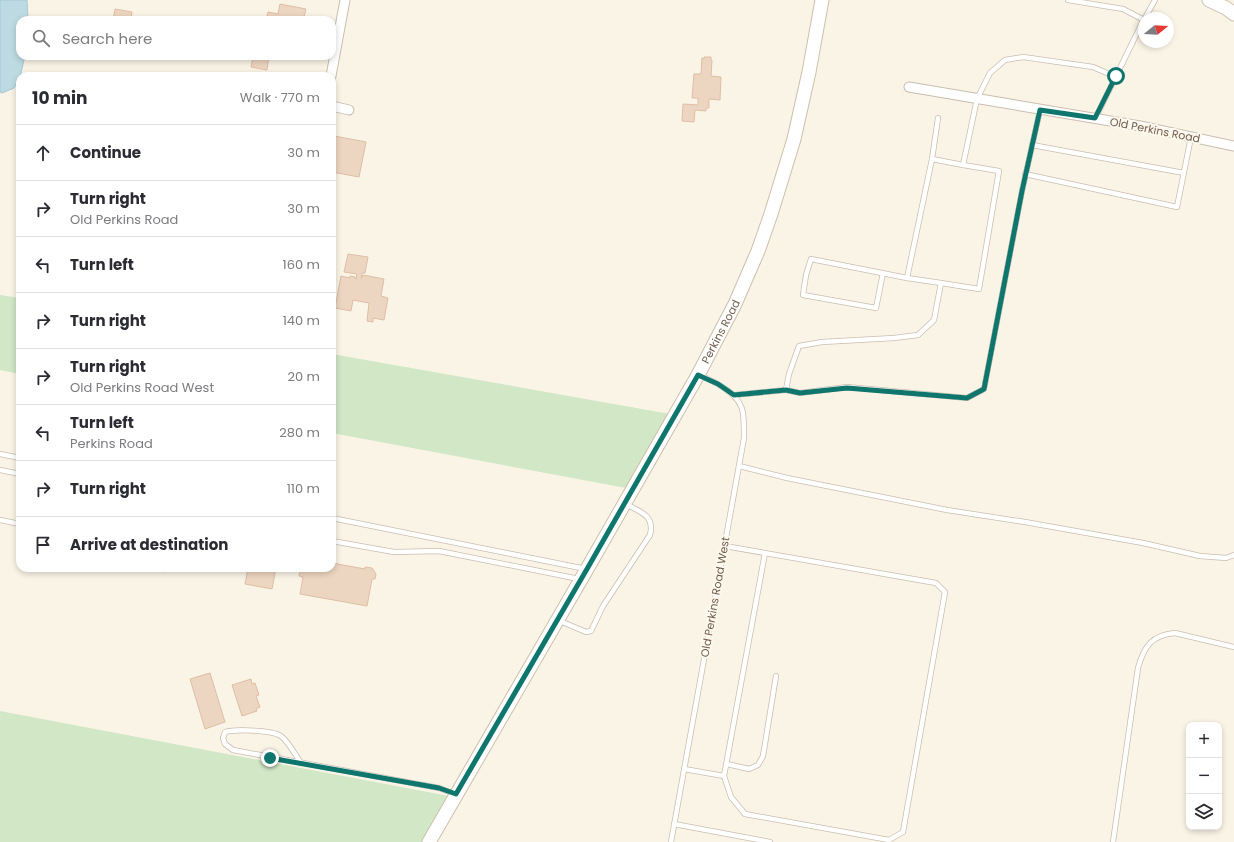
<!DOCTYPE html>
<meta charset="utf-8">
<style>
:root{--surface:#fff;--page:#f7f7f7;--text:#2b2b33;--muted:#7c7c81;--line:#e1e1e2}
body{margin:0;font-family:Poppins,sans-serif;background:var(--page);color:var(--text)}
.controls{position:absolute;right:12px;bottom:12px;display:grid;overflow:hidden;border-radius:8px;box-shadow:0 2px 6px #0003}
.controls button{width:36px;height:36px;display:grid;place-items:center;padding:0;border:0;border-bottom:1px solid var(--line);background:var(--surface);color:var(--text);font:20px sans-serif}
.compass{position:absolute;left:1138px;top:12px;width:36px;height:36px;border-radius:50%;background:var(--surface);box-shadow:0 2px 6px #0003;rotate:72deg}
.stop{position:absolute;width:12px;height:12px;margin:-9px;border:3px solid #0f766e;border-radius:50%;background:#fff}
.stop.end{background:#0f766e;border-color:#fff;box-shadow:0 1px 4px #0008}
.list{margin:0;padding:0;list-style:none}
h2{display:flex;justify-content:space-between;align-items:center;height:52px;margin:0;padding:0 16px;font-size:17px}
h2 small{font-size:13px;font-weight:400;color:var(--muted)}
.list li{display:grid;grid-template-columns:26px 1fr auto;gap:12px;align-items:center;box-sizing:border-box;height:56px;padding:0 16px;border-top:1px solid var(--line)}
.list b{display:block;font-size:15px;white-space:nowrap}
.list p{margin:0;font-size:13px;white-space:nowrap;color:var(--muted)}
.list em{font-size:13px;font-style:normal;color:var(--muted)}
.icon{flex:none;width:22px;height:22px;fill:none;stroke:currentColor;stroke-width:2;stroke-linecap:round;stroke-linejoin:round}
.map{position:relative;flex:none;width:1234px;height:842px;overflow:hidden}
.search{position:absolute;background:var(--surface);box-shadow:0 2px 6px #0003;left:16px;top:16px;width:320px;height:44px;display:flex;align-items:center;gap:10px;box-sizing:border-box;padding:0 14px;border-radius:12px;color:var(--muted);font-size:15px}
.panel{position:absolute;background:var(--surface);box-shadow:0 2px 6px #0003;left:16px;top:72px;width:320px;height:500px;border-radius:12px}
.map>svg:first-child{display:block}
.green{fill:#d1e7c6}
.water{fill:#bddae2;stroke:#a4c8d3}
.building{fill:#edd6c1;stroke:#debea3}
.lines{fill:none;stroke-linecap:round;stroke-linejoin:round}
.lane-casing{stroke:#cbbdae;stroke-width:6}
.street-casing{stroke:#cbbdae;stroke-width:11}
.secondary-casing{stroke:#cebeab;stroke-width:15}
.lane{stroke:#fff;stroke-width:4.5}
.street{stroke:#fff;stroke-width:9}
.secondary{stroke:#fff;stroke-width:13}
.route{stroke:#0f766e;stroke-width:5}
.labels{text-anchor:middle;stroke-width:4;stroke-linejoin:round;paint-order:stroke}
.street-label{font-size:11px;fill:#725d4d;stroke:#fdf8ed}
</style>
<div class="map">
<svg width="1234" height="842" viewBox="0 0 1234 842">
<rect width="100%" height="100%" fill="#faf4e7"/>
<g class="green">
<path d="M0,295l20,3v76l-20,-4z"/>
<path d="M332,354l338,60 -44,74 -294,-55z"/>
<path d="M0,711l449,85 -27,46h-422z"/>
</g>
<path class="water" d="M0,0h27l1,20h-8v36h5l-5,21 -6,11 -12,5 -2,-1z"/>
<g class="building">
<path d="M280,4l26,5 -2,8h-5v3h-33l2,-8 10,2z"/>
<path d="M115,9l17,3 -1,8h-18z"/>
<path d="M253,56h16l-2,14 -16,-3z"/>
<path d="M704,57h7v3h1l-1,16 10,1 -1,23 -11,-1v9h-3v3l-11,-1 -1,12 -12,-1 1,-17 15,1v-7h-6l2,-24h7l1,-16 2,1z"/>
<path d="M334,136l32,6 -7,35 -27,-5v-25z"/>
<path d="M348,254l20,3 -3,16h-3l-1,5h1l1,-3 21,4 -3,17 7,2 -4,22 -11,-2v4l-6,-1 2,-18 -16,-3 -2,11 -16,-3 6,-32 9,2v-2l5,1 1,2 1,-5 -13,-2z"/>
<path d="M332,563l33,6v-2l7,1 4,6 -1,5h-3l-5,27 -67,-12 3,-17 -4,-1 2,-8h31z"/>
<path d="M145,568h19v4z"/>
<path d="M248,568h28l-4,21 -27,-5z"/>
<path d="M210,673l15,49 -20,7 -15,-50z"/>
<path d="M251,679l1,5 3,-1 4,12 -3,1 4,11 -4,2 1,2 -15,5 -10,-31z"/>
</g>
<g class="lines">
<g class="lane-casing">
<g id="lane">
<path d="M1068,0l55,9 21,11"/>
<path d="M1145,18l10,-18"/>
<path d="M1095,119l49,-100"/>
<path d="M1032,145l152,28"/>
<path d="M932,159l6,-41"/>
<path d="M1025,174l152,33 14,-70"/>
<path d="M883,273l-7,35 -73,-13 3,-20 5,-16 96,19"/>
<path d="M941,283l-34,-5 25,-119 31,6"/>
<path d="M786,390l14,3 47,-6 120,11 17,-9 38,-198 18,-81"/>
<path d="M734,395l52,-5 3,-16 10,-28 23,-4 72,-4 24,-3 16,-15 7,-37 38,6 20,-118 -36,-6 14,-66 13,-26 15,-13 18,-3 70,10 23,10"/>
<path d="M0,454l20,4"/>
<path d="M739,466l48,12 160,32 78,12 118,21 57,13 26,2 8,-3"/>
<path d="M0,470l20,4"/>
<path d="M332,518l254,51"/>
<path d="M0,520l20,4"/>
<path d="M332,541l62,11 45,-1 140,28"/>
<path d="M725,546l211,37 9,9 -42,240 -14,8 -144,-26 -14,-17 -7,-21 41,-223"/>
<path d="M560,621l26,11 5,-1 12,-25 47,-71c5,-20 -10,-23 -24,-31"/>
<path d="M301,763c-5,-7 -13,-22 -20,-27 -8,-6 -46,-7 -56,-4l-2,6 2,6 8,6 206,38 16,6"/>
<path d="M727,764l22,5 9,-4 5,-9 13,-80"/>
<path d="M684,769l40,7"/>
<path d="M674,824l96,18"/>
<path d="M671,842l73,-404c0,-8 0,-17 -1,-25 -3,-20 -27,-30 -43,-38"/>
<path d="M1113,842l25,-174c6,-22 14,-33 37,-35l59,14"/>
</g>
</g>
<g class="street-casing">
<g id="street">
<path d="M331,76l14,-76"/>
<path d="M909,87l231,39 94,20"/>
<path d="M332,106l17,4"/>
</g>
</g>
<g class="secondary-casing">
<g id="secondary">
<path d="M1209,0l17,8 8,6"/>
<path id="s1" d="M429,842l158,-273 111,-194 37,-71 23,-53 13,-37 23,-75 15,-67 13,-72"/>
</g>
</g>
<use href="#lane" class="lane"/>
<use href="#street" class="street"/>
<use href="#secondary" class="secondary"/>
</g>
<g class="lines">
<path class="route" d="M270,758l169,30 17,6 131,-225 111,-194 20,9 16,11 52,-5 14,3 47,-5 120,10 17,-9 38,-198 18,-81 55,8 21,-42"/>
</g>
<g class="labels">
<g class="street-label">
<text transform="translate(1155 130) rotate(11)" y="4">Old Perkins Road</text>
<text dy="4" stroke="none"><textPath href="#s1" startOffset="588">Perkins Road</textPath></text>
<text transform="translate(715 597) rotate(-80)" y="4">Old Perkins Road West</text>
</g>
</g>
</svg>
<div class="controls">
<button>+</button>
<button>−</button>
<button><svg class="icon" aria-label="layers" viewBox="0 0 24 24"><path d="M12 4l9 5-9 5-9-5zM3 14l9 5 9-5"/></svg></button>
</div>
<svg class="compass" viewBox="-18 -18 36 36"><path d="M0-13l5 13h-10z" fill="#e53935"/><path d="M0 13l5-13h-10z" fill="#7c7c81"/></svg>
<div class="stop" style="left:1116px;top:76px"></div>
<div class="stop end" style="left:270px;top:758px"></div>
<div class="search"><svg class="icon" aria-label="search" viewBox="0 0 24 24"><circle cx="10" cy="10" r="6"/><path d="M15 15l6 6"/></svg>Search here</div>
<section class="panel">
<h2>10 min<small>Walk · 770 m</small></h2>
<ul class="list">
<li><svg class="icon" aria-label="ahead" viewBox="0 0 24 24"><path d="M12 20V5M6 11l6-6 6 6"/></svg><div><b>Continue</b></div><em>30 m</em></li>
<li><svg class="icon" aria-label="right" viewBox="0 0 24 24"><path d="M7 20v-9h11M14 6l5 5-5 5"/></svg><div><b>Turn right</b><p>Old Perkins Road</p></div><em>30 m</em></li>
<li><svg class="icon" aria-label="left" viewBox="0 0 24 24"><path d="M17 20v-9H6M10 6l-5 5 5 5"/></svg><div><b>Turn left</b></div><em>160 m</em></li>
<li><svg class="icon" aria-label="right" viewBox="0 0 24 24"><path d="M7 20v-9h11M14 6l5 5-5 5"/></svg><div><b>Turn right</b></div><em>140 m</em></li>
<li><svg class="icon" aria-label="right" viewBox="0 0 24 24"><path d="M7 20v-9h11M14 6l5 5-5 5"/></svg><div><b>Turn right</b><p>Old Perkins Road West</p></div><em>20 m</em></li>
<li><svg class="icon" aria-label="left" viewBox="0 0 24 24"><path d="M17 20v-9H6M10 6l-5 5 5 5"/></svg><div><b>Turn left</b><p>Perkins Road</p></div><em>280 m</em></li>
<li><svg class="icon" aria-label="right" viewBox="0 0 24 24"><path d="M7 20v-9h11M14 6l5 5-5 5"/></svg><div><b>Turn right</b></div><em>110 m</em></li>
<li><svg class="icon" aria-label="arrive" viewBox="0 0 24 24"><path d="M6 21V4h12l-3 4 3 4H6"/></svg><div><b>Arrive at destination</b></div></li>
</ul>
</section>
</div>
